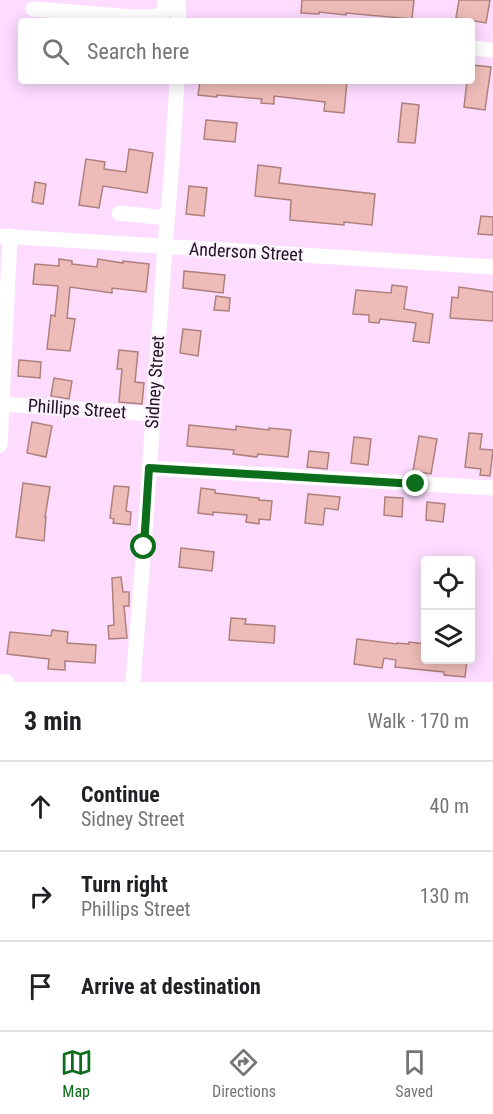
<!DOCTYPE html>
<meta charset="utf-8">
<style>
:root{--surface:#fff;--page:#f6f6f6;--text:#202124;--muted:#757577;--line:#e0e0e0;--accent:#0c6d1a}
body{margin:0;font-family:"Roboto Condensed",sans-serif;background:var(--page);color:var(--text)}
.controls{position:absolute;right:18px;bottom:18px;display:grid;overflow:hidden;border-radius:6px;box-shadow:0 3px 15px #0003}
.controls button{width:54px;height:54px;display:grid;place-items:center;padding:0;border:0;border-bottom:2px solid var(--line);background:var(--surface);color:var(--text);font:30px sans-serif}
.stop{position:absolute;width:18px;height:18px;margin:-14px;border:4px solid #0c6d1a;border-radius:50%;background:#fff}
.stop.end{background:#0c6d1a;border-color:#fff;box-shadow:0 2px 6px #0008}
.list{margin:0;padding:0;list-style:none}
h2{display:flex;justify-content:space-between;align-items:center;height:78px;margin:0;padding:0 24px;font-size:26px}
h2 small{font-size:20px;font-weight:400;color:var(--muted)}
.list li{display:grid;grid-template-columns:39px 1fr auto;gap:18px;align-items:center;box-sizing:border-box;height:90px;padding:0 24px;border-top:2px solid var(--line)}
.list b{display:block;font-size:22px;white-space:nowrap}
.list p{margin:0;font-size:20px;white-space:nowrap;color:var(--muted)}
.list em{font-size:20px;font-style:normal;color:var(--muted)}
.icon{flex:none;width:33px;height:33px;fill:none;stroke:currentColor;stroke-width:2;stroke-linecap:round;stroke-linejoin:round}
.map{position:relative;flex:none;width:493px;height:682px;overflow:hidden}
.search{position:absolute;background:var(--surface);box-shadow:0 3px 15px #0003;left:18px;right:18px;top:18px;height:66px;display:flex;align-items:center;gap:15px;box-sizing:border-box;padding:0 21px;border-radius:6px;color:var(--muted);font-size:22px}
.sheet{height:348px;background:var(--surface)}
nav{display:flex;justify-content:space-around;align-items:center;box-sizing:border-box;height:84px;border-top:2px solid var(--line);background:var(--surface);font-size:16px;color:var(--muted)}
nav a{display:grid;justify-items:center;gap:3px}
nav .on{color:var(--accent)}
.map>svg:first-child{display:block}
.building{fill:#eebcb8;stroke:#ae807c;stroke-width:1.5}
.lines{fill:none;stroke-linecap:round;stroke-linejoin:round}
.minor{stroke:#fff;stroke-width:15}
.route{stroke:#0c6d1a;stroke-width:8}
.labels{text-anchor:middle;stroke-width:4.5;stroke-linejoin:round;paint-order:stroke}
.street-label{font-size:18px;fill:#1d121e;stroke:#fef1ff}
</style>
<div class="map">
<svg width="493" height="682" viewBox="0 0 493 682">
<rect width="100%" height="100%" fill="#fddcff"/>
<g class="building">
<path d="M302,0h112l-2,19 -66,-6v2l-27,-3v2l-18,-1z"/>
<path d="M459,0h31l-4,23 -30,-5z"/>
<path d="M472,65l19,2 -6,43 -21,-3 3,-26h5z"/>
<path d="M200,81h147l-3,32 -20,-2 1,-9 -51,-6v8l-13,-1 1,-4 -45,-4v2l-19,-2z"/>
<path d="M402,103l17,2 -4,38 -17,-1z"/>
<path d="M206,120l31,3 -2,19 -31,-3z"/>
<path d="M129,149l24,4 -6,40 -44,-7 -4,22 -20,-3 7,-46 19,3 -1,7 22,3z"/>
<path d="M258,165l23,3 -2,15 96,11 -3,31 -28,-3v3l-54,-5 1,-20 -36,-4z"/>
<path d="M35,182l11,2 -3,20 -11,-2z"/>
<path d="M189,186l18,2 -3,28 -18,-2z"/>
<path d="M481,216l12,1v18l-15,-1z"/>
<path d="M59,259l13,2v3l25,3 1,-8 25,4v-2l26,3 -3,28 -34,-4v5l-42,-6 -3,31 8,1 -5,32 -23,-2 4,-34 4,1 3,-30 -25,-2 2,-20 24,2z"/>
<path d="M184,271l41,4 -2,18 -40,-5z"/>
<path d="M392,285l15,2 -3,22 29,5 -4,29 -16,-2 3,-18 -36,-4 -1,4 -10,-1v-7l-16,-1 3,-24 35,3z"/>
<path d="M459,287l34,5v29l-43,-3 2,-21 6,1z"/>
<path d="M216,296l14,2 -1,13 -15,-1z"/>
<path d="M183,329l18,2 -3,25 -18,-3z"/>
<path d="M119,350l19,2 -3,30 9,1 -2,21 -23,-2 3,-33h-5z"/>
<path d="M19,360l22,2 -1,16 -22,-2z"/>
<path d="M54,378l18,3 -3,18 -18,-3z"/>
<path d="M32,422l20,4 -6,31 -19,-4z"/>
<path d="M189,425l47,5v-4l33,4v-2l22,2 -3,27 -30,-3 -1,3 -24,-3 1,-4 -47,-4z"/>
<path d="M469,433l13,1 -2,15 13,1 -3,26 -10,-1 1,-6 -16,-2z"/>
<path d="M419,436l18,3 -6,35 -18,-3z"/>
<path d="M354,437l17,2 -3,26 -17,-2z"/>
<path d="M309,451l20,2 -2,16 -20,-2z"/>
<path d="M23,483l27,4 -5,30h1l-2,24 -28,-4z"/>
<path d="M114,486l15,1 -3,24 5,1 -1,13 -17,-2 1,-4 -4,-1z"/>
<path d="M201,488l14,2v3l44,5v2l13,1 -2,19 -11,-1v5l-13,-2 1,-7 -34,-3v3l-15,-2z"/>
<path d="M308,494l32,3 -2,13 -13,-2 -2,17 -18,-2z"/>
<path d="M385,497l18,1 -1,19 -18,-2z"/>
<path d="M427,502l18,2 -2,18 -17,-2z"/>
<path d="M181,548l33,4 -2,19 -33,-4z"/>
<path d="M121,577l2,15h6v14h-5l3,32 -18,1 -1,-13 6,-1 -2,-47z"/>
<path d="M231,618l15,1 -1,5 30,2 -1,17 -45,-3z"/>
<path d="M52,630l16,2 -1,11 29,2 -1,18 -30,-2v9l-17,-1 1,-10 -42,-5 3,-22 41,4z"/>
<path d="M357,639l40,5v-1l12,1v-2l17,2v16h41l-2,17 -21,-2v-3l-49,-5 1,-7 -12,-2 -2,10 -28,-4z"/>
</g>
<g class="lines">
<g class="minor">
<path d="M178,0l1,21"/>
<path d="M33,9l102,8h16l12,-3 2,-6v-8"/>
<path d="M472,48l21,2"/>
<path d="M119,213l48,5"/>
<path d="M0,236l493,31"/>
<path d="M0,404l153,10"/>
<path d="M0,445l10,-209"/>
<path d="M149,468l344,20"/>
<path d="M0,682h7"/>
<path d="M133,682l11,-135 21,-300 7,-84 5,-82"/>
</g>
</g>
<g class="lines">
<path class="route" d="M144,547l5,-79 267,16"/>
</g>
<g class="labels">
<g class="street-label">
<text transform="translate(246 252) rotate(3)" y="6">Anderson Street</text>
<text transform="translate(155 382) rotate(-86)" y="6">Sidney Street</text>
<text transform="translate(77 409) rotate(4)" y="6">Phillips Street</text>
</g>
</g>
</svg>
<div class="controls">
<button><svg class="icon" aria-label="locate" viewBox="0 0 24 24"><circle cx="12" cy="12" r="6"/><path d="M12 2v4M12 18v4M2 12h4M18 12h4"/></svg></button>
<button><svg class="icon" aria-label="layers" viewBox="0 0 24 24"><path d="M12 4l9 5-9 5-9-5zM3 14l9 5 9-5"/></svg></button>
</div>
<div class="stop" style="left:144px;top:547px"></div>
<div class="stop end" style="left:416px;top:484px"></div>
<div class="search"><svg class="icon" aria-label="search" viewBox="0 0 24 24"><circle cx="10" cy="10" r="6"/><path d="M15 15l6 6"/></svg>Search here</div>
</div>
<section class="sheet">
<h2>3 min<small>Walk · 170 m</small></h2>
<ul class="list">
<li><svg class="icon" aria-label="ahead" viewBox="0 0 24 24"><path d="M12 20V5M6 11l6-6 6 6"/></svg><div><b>Continue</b><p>Sidney Street</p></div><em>40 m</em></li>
<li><svg class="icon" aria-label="right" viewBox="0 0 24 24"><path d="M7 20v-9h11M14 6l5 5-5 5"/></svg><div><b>Turn right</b><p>Phillips Street</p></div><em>130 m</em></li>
<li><svg class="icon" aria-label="arrive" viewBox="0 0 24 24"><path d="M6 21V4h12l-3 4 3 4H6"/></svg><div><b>Arrive at destination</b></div></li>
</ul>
</section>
<nav>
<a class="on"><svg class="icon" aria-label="map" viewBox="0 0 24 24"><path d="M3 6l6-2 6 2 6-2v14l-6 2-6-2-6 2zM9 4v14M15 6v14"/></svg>Map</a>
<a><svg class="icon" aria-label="directions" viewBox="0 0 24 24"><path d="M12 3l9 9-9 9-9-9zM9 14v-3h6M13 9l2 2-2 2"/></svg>Directions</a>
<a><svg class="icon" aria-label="saved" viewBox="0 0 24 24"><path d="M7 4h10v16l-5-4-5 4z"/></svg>Saved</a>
</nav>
